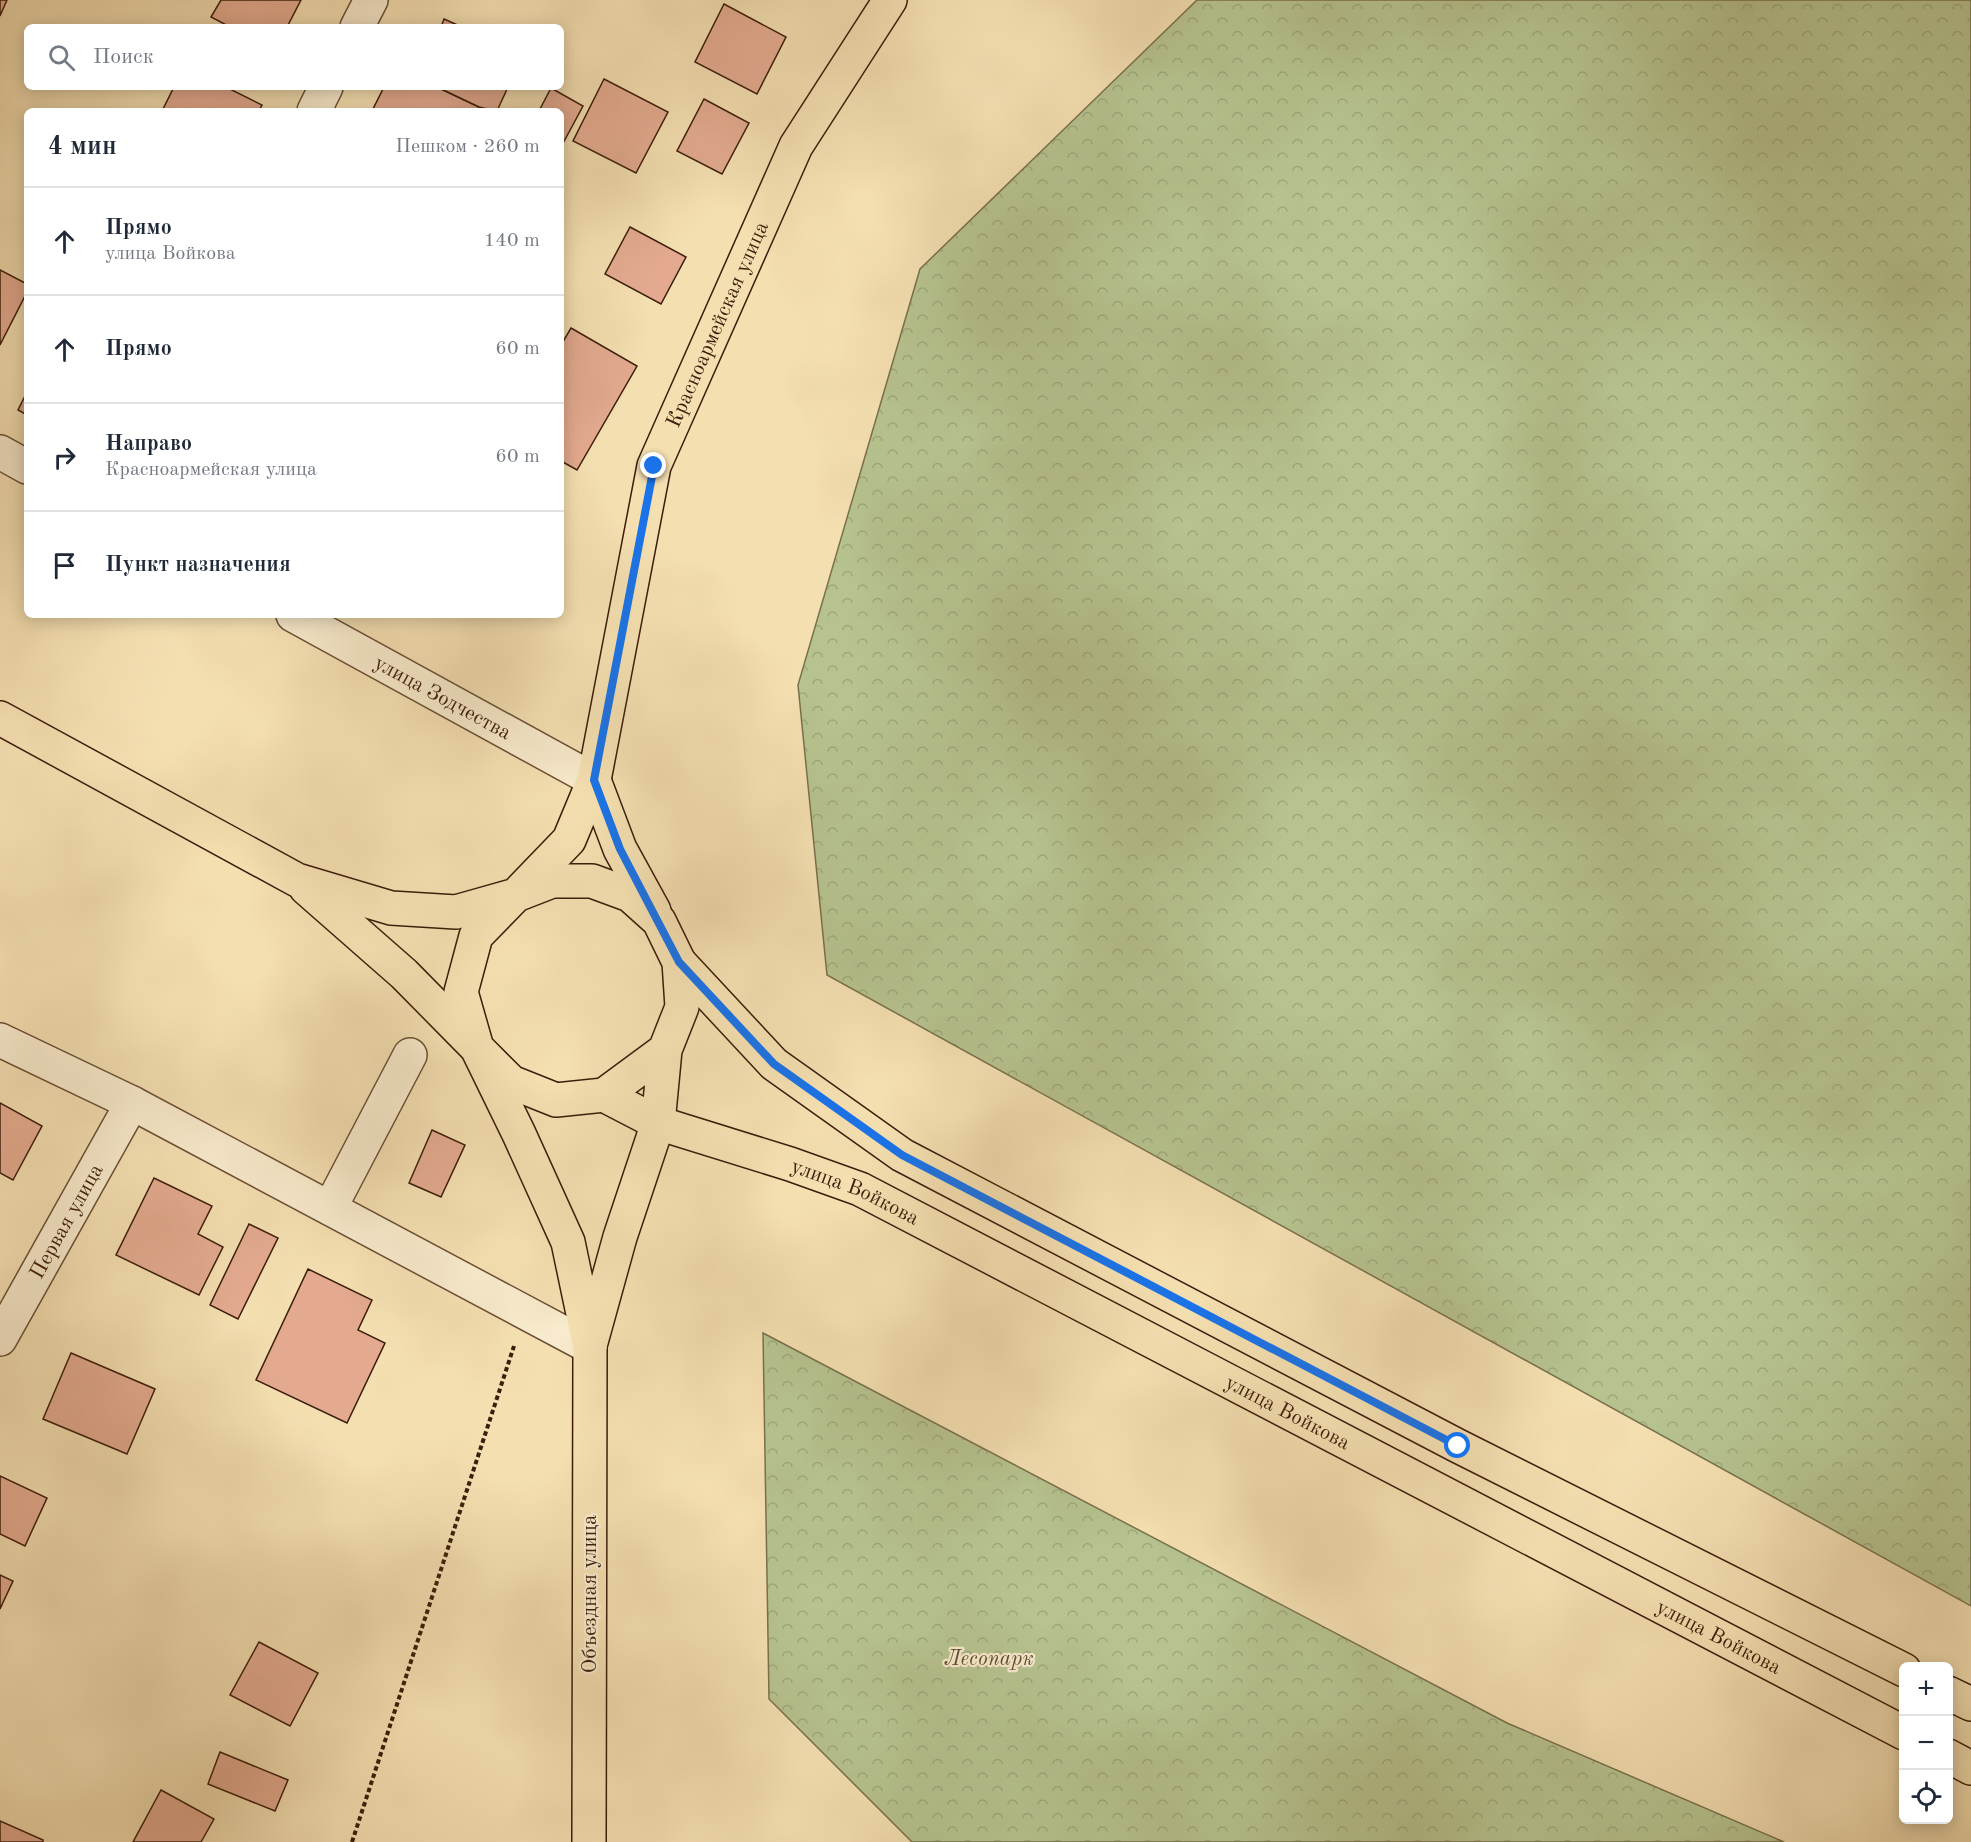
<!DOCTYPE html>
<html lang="ru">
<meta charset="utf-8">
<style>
:root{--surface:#fff;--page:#f2f2f3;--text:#1f2937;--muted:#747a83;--line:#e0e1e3}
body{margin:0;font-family:"Old Standard TT",serif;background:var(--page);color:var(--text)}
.controls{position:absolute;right:18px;bottom:18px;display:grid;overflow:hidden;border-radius:9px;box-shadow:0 3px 15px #0003}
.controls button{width:54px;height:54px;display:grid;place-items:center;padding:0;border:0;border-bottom:2px solid var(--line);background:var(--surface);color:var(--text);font:30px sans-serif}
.stop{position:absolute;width:18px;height:18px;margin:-14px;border:4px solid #1a73e8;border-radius:50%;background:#fff}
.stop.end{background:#1a73e8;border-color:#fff;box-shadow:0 2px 6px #0008}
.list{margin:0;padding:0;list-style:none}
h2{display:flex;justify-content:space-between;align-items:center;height:78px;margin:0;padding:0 24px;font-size:26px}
h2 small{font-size:20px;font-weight:400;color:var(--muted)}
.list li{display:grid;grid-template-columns:39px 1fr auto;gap:18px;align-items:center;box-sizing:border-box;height:108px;padding:0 24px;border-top:2px solid var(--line)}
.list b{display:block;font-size:22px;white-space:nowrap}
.list p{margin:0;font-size:20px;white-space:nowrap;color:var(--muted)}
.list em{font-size:20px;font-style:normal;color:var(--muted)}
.icon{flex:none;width:33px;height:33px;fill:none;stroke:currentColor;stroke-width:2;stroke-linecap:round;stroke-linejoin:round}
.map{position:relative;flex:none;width:1971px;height:1842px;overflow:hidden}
.search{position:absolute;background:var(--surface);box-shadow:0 3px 15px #0003;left:24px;top:24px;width:540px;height:66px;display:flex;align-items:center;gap:15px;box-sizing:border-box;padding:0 21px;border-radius:9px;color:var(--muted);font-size:22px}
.panel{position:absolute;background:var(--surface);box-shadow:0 3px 15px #0003;left:24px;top:108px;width:540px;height:510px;border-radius:9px}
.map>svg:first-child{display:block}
.forest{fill:url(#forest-crowns);stroke:#79704c;stroke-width:1.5}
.building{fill:#e3aa8f;stroke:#3c1d0a;stroke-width:1.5}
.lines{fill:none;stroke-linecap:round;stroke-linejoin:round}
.minor-casing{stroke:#6a4e34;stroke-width:36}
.major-casing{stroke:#3c1d0a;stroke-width:36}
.path{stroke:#3c1d0a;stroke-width:4;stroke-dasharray:4.5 3;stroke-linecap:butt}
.minor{stroke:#f8eacc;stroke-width:33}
.major{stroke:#f4dfb1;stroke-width:33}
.route{stroke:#1a73e8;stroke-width:8}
.labels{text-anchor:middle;stroke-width:4.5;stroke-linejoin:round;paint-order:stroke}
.street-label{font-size:21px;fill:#3c1d0a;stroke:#f8eacc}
.park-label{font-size:21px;font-style:italic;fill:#614f32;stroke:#f8eacc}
</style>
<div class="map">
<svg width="1971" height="1842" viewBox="0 0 1971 1842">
<defs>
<pattern id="forest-crowns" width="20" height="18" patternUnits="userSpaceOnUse" patternTransform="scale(1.5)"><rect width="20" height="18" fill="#b6c38f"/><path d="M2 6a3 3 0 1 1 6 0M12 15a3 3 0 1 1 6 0" fill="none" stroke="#9da77a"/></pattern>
</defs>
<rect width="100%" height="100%" fill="#f4dfb1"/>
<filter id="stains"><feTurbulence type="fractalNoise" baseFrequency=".00333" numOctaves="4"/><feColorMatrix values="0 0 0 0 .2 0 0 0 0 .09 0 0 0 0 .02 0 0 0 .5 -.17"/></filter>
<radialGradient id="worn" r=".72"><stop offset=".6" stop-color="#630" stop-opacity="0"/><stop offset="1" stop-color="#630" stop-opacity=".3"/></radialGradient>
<g class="forest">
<path d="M1197,0h774v1606l-1144,-631 -29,-290 122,-416z"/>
<path d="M763,1333l744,390 277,119h-872l-143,-143z"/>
</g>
<g class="building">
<path d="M0,0h7l-7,16z"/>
<path d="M221,0h80l-14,27h-57l-19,-10z"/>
<path d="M724,4l62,33 -29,57 -62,-32z"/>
<path d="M444,19l18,8h-21z"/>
<path d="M604,79l64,33 -32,61 -63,-32z"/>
<path d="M174,87h52l36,18 -3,6h-97z"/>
<path d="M384,87h53l42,20 -2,4h-101l-3,-2z"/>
<path d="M437,87h71l-11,24 -18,-4z"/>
<path d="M551,88l32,18 -22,41v-36h-22z"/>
<path d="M704,99l45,24 -27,51 -45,-23z"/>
<path d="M630,227l56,30 -25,47 -56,-30z"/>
<path d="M0,270l27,14v8l-27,53z"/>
<path d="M571,328l66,38 -60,104 -16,-9v-116z"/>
<path d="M27,392v23l-9,-5z"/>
<path d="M0,1103l42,23 -29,54 -13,-7z"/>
<path d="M432,1130l33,15 -24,52 -32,-14z"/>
<path d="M154,1178l58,28 -14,28 25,13 -24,48 -83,-40z"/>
<path d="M249,1224l29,14 -40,81 -28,-14z"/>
<path d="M308,1269l64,31 -14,30 27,13 -38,80 -91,-43z"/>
<path d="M71,1353l84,36 -28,65 -84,-35z"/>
<path d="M0,1476l47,22 -22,48 -25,-12z"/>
<path d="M0,1575l13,6 -13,28z"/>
<path d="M259,1642l59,31 -28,53 -60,-31z"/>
<path d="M220,1752l68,28 -13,31 -67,-27z"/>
<path d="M161,1790l53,29 -13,23h-68z"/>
<path d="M0,1821l43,19v2h-43z"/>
</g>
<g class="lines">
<g class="minor-casing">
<g id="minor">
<path d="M357,27l14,-27"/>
<path d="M314,111l12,-24"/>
<path d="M0,452l27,15"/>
<path id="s1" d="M293,615l301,165"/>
<path d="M0,1040l132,63 458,244"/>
<path d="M330,1208l80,-153"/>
<path id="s2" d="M0,1339l132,-236"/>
</g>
</g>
<g class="major-casing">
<g id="major">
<path id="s3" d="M0,718l297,162 94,28 65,4 60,-17 53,-55 25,-60 60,-314 142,-320 94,-146"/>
<path d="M594,780l26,69 34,62"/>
<path d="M306,888l98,86 73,74 42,86 49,108 22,105 -1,495"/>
<path d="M679,962l95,102 128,91 556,291 446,224"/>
<path id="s4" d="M604,1095l54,28 132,41 70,25 1044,544"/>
<path d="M591,1342l29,-105 38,-114 7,-73 17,-43 -3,-45 -20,-41 -29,-26 -38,-14h-40l-36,14 -40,41 -15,56 16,56 34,34 45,18 48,-5 61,-45"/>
<path d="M1948,1693l23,11"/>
<path d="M1948,1756l23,12"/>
</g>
</g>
<path class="path" d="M352,1842l162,-496"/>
<use href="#minor" class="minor"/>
<use href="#major" class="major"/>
</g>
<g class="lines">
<path class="route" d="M654,466l-60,314 26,69 59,113 95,102 128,91 556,291"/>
</g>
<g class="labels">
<g class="street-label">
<text dy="7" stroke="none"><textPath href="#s3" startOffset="1180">Красноармейская улица</textPath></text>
<text dy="7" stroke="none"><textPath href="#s1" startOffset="171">улица Зодчества</textPath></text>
<text dy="7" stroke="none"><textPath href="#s4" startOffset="270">улица Войкова</textPath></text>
<text dy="7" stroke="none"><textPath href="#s2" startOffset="135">Первая улица</textPath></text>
<text dy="7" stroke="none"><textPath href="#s4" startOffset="756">улица Войкова</textPath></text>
<text transform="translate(589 1594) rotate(-90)" y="7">Объездная улица</text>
<text dy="7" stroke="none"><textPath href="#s4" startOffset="1242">улица Войкова</textPath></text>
</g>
<g class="park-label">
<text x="989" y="1665">Лесопарк</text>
</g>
</g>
<rect width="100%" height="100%" filter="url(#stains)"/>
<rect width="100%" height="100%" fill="url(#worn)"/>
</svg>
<div class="controls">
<button>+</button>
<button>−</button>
<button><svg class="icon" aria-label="locate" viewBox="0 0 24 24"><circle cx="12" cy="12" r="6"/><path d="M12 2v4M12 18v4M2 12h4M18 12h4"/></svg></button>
</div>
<div class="stop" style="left:1458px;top:1446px"></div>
<div class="stop end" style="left:654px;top:466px"></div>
<div class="search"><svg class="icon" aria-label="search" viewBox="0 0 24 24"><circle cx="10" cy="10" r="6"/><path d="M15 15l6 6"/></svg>Поиск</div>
<section class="panel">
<h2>4 мин<small>Пешком · 260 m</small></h2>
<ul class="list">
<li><svg class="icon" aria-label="ahead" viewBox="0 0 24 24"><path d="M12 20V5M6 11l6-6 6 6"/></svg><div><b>Прямо</b><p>улица Войкова</p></div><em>140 m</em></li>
<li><svg class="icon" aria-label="ahead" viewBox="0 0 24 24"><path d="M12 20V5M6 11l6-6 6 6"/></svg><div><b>Прямо</b></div><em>60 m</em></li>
<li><svg class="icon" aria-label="right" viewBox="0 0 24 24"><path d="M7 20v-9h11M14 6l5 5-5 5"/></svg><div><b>Направо</b><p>Красноармейская улица</p></div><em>60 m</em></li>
<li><svg class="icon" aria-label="arrive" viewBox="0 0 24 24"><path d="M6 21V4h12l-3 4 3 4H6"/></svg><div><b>Пункт назначения</b></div></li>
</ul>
</section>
</div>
